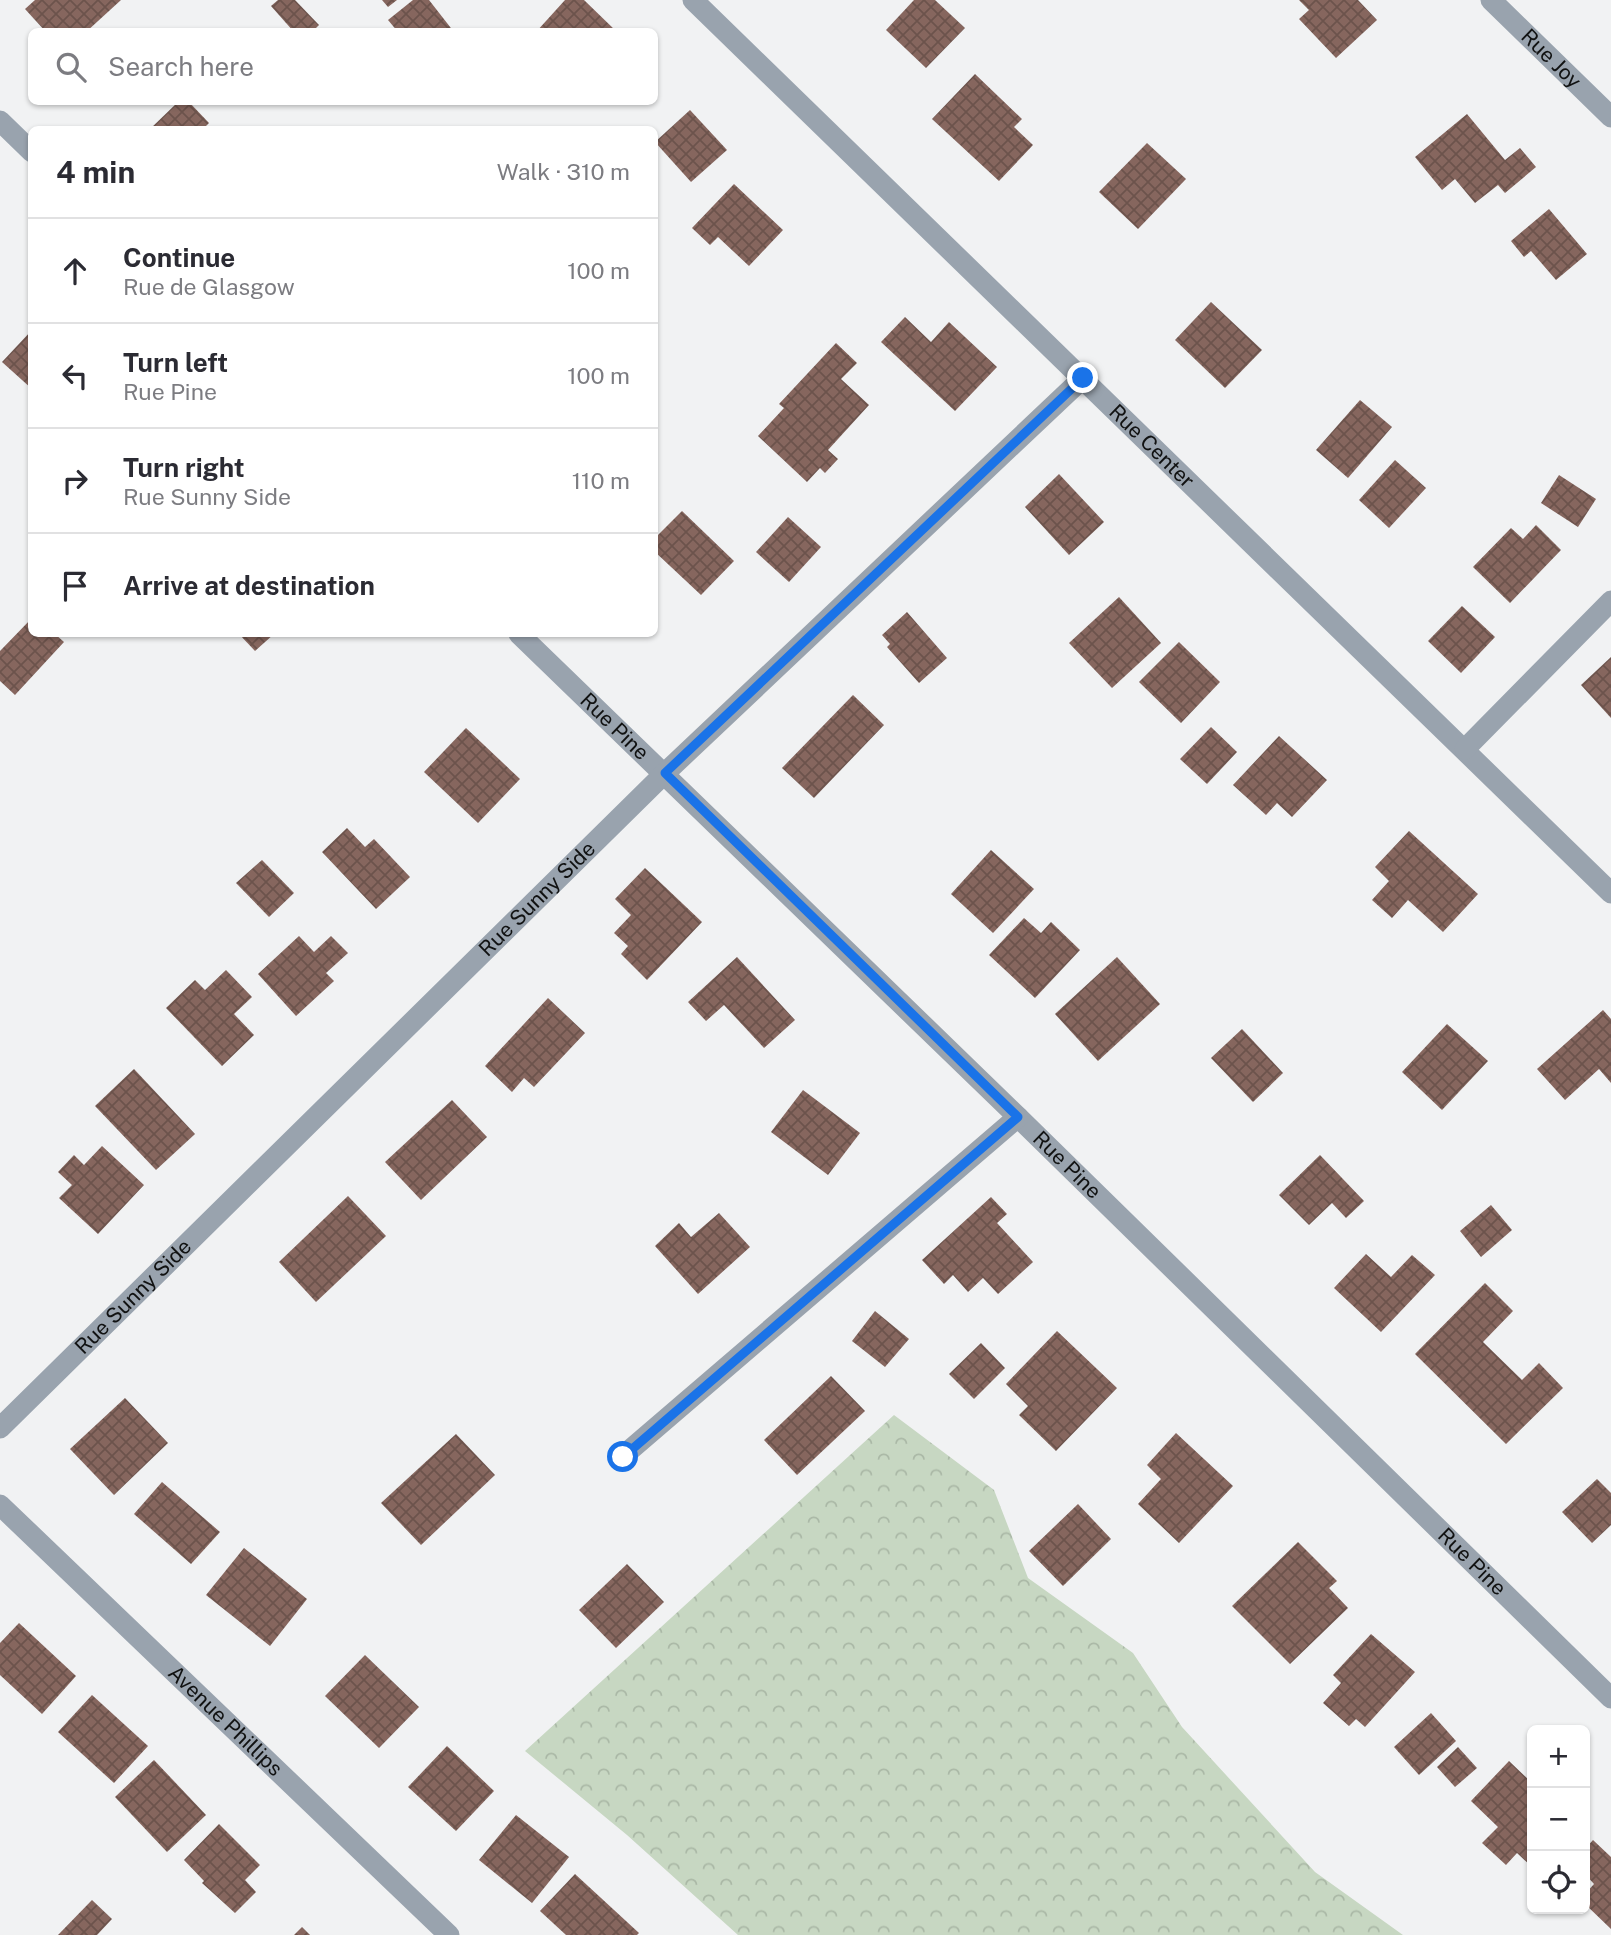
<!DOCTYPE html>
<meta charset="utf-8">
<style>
:root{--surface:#fff;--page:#f7f7f7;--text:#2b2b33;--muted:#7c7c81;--line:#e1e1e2}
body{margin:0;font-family:"Public Sans",sans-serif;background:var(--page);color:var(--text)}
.controls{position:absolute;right:21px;bottom:21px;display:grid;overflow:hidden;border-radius:10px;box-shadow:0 2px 5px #0004}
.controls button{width:63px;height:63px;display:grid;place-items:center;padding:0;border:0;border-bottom:2px solid var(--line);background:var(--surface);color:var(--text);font:35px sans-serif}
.stop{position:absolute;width:21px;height:21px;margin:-16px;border:5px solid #1a73e8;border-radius:50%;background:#fff}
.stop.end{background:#1a73e8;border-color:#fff;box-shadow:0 2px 7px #0008}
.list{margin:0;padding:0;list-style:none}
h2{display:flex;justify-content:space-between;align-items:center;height:91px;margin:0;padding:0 28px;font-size:30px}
h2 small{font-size:23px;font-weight:400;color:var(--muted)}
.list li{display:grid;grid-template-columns:46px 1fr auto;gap:21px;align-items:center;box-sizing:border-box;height:105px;padding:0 28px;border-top:2px solid var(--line)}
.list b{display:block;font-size:26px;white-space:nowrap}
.list p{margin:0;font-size:23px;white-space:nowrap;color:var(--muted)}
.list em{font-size:23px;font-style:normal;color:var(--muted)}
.icon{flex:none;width:38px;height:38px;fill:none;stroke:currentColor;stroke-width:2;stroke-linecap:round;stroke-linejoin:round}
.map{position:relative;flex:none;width:1611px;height:1935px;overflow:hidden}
.search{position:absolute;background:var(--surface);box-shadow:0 2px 5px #0004;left:28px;top:28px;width:630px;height:77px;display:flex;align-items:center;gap:18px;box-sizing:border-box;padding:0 24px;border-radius:10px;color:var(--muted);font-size:26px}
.panel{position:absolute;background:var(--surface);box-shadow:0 2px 5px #0004;left:28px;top:126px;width:630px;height:511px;border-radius:10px}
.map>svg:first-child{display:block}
.forest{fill:url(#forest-crowns)}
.building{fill:url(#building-cross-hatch)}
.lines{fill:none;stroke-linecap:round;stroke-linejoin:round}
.minor{stroke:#99a3ae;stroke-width:21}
.route{stroke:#1a73e8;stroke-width:9}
.labels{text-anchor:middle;stroke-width:5;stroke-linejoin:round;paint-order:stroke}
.street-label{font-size:21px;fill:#111212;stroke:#fff}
</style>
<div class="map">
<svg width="1611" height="1935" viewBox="0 0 1611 1935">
<defs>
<pattern id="forest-crowns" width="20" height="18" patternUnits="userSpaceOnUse" patternTransform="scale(1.75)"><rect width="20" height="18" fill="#c7d7c2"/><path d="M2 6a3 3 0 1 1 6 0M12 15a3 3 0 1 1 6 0" fill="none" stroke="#aab8a6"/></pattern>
<pattern id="building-cross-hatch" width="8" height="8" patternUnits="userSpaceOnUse" patternTransform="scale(1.75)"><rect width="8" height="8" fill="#86665e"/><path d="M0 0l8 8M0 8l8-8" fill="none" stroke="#6c534c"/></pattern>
</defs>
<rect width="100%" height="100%" fill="#f1f2f3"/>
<path class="forest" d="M894,1415l100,75 34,88 105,75 49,74 133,145 88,63h-665l-111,-100 -102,-84z"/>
<g class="building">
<path d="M35,0h86l-35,32h-40l-21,-23z"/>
<path d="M278,0h17l24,25 -7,7h-18l-23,-26z"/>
<path d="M382,0h15l-9,7z"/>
<path d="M413,0h16l25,32h-56l-10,-12z"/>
<path d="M565,0h19l33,32h-81z"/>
<path d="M914,0h21l30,28 -39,40 -40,-38z"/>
<path d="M1299,0h59l19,20 -41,38 -37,-39 10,-9z"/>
<path d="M975,74l47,45 -8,8 19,18 -34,36 -67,-62z"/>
<path d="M178,102h11l20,21 -7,7h-53z"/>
<path d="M690,110l37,40 -36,32 -36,-40z"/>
<path d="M1467,114l38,46 15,-12 16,19 -31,26 -7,-8 -23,18 -20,-24 -13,11 -27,-33z"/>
<path d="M1147,143l39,36 -48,50 -39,-37z"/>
<path d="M734,184l49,46 -34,36 -31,-29 -8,8 -18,-17z"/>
<path d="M1549,209l38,45 -31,26 -25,-29 -7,6 -13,-16z"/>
<path d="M1211,302l51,48 -37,38 -50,-48z"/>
<path d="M905,317l26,25 18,-20 48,45 -42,44 -74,-69z"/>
<path d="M32,330v59l-30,-27z"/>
<path d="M836,343l21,20 -16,16 28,26 -41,45 10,9 -13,14 -5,-5 -13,14 -49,-46 26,-28 -5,-4z"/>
<path d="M1360,400l32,27 -44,51 -32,-28z"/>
<path d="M1395,460l31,28 -37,40 -30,-28z"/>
<path d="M1059,474l45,48 -35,33 -44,-48z"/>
<path d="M1559,475l37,24 -18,28 -37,-24z"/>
<path d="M682,511l52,50 -33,34 -47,-44v-12z"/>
<path d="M788,517l33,30 -32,35 -33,-30z"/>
<path d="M1536,525l25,25 -51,53 -37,-36 38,-39 12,11z"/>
<path d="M1119,597l42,46 -49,45 -43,-45z"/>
<path d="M1462,606l33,31 -34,36 -33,-32z"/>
<path d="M907,612l40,46 -28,25 -32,-36 3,-3 -8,-9z"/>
<path d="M32,618v16h23l9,8 -49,53 -15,-14v-30z"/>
<path d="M239,634h35l-19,17z"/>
<path d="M1179,642l41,40 -39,41 -42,-41z"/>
<path d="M1611,657v61l-30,-33z"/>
<path d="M853,695l31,30 -70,73 -32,-30z"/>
<path d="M1211,727l26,25 -30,32 -27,-25z"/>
<path d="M466,728l54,51 -42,44 -54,-51z"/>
<path d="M1279,736l48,44 -35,37 -15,-14 -11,12 -33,-30z"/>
<path d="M347,828l18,19 9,-8 36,38 -34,32 -54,-57z"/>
<path d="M1409,831l69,63 -35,38 -35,-32 -16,18 -20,-18 17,-19 -14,-14z"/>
<path d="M991,850l43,39 -41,44 -42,-39z"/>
<path d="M262,860l32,33 -25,24 -33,-34z"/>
<path d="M645,868l57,54 -55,58 -26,-26 7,-8 -14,-13 17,-18 -16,-16z"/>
<path d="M1024,918l17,15 10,-11 29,28 -45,48 -46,-43z"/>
<path d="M299,936l15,16 17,-16 17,17 -22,20 8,8 -38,35 -38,-42z"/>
<path d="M737,957l58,63 -31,28 -40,-43 -18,16 -18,-19z"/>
<path d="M1117,957l43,47 -62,57 -43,-47z"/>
<path d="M226,970l26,27 -18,17 20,21 -32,31 -56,-58 29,-28 10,10z"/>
<path d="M548,998l37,35 -51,54 -10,-9 -12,14 -27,-26z"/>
<path d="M1603,1010l8,9v64l-12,-14 -34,31 -28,-31z"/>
<path d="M1447,1024l41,37 -46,49 -40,-38z"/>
<path d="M1242,1029l41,44 -30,29 -42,-44z"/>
<path d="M134,1069l61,65 -39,36 -61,-64z"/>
<path d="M803,1090l57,43 -32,42 -57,-43z"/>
<path d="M452,1100l35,37 -66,63 -36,-38z"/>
<path d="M102,1146l42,39 -46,49 -39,-36 13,-13 -14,-13 16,-17 10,10z"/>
<path d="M1320,1155l44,46 -18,17 -14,-15 -23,22 -30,-30z"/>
<path d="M348,1196l38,40 -70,66 -37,-40z"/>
<path d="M991,1197l16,17 -10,9 36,39 -35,32 -15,-16 -15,14 -15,-17 -9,9 -22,-24z"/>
<path d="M1491,1205l21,25 -31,27 -21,-26z"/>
<path d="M719,1213l31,34 -52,47 -43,-48 24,-23 12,14z"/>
<path d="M1366,1254l25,23 21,-22 23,20 -54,57 -47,-44z"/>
<path d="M1485,1283l28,28 -30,31 39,38 17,-17 24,25 -57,56 -91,-90z"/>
<path d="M875,1311l34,28 -24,28 -33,-26z"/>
<path d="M1057,1331l60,57 -61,63 -37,-36 9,-9 -22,-22z"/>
<path d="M981,1343l24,25 -31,31 -25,-25z"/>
<path d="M831,1376l34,35 -68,64 -33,-35z"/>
<path d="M125,1398l43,45 -54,52 -44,-46z"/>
<path d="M1176,1433l57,53 -54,57 -41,-39 23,-25 -14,-14z"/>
<path d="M456,1434l39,41 -74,70 -40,-42z"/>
<path d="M1597,1479l14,14v32l-19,18 -30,-31z"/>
<path d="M162,1482l58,50 -29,32 -57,-50z"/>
<path d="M1078,1504l33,35 -48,47 -34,-35z"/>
<path d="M1298,1542l39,39 -8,7 19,20 -58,56 -58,-58z"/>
<path d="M244,1548l63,51 -37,47 -64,-51z"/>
<path d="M627,1564l37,38 -48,46 -37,-38z"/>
<path d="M19,1623l57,53 -34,38 -42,-39v-32z"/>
<path d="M1371,1634l44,38 -50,55 -9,-8 -7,7 -26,-23 18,-20 -8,-8z"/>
<path d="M365,1655l54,52 -40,41 -54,-52z"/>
<path d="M92,1695l56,51 -34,37 -56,-51z"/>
<path d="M1431,1713l25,28 -37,34 -25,-28z"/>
<path d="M447,1746l47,45 -38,40 -48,-44z"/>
<path d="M1458,1747l19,21 -22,19 -18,-20z"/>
<path d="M154,1760l52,55 -39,37 -52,-55z"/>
<path d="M1509,1761l23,22v84l-15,-14 -11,12 -24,-22 16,-16 -27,-26z"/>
<path d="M516,1815l53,42 -37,46 -53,-43z"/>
<path d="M219,1824l41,41 -15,15 11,12 -21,21 -33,-30 2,-2 -20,-21z"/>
<path d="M1593,1840l18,17v72l-26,-25v-10l9,-10 -9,-10v-25z"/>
<path d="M575,1874l64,59 -2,2h-71l-26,-24z"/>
<path d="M92,1900l20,19 -15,16h-39z"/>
<path d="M302,1927l8,8h-16z"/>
</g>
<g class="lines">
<g class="minor">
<path id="s1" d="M693,0l918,893"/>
<path id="s2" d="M1491,0l120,117"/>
<path d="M0,121l32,31"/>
<path id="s3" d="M519,634l499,483 593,581"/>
<path d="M1465,749l146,-148"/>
<path id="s4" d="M0,1428l665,-655 418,-395"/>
<path d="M623,1456l395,-339"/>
<path id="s5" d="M0,1505l449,430"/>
</g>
</g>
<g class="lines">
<path class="route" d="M623,1457l395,-340 -353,-344 418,-395"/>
</g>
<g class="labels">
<g class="street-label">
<text dy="7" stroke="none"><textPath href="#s2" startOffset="84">Rue Joy</textPath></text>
<text dy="7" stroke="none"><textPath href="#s1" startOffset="640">Rue Center</textPath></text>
<text dy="7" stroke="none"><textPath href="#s3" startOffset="133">Rue Pine</textPath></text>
<text dy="7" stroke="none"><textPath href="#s4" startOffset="754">Rue Sunny Side</textPath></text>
<text dy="7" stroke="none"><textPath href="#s3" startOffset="763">Rue Pine</textPath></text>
<text dy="7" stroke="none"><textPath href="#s4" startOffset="187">Rue Sunny Side</textPath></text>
<text dy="7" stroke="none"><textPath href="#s3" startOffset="1330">Rue Pine</textPath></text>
<text dy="7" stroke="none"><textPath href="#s5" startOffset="312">Avenue Phillips</textPath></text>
</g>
</g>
</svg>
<div class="controls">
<button>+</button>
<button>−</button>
<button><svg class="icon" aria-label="locate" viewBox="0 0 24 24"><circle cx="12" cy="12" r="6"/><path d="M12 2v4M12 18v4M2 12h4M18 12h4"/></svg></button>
</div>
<div class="stop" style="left:623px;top:1457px"></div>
<div class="stop end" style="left:1083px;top:378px"></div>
<div class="search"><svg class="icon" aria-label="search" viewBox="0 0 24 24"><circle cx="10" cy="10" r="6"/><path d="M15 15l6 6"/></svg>Search here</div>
<section class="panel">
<h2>4 min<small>Walk · 310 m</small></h2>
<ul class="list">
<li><svg class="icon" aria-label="ahead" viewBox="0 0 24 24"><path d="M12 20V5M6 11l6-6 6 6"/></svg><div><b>Continue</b><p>Rue de Glasgow</p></div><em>100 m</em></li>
<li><svg class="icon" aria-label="left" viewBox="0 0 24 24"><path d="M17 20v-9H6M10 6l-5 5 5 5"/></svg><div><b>Turn left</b><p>Rue Pine</p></div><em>100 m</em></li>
<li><svg class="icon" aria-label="right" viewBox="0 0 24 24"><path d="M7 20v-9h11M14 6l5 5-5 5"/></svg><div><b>Turn right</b><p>Rue Sunny Side</p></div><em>110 m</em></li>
<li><svg class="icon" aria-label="arrive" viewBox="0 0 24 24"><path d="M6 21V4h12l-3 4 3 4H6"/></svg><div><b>Arrive at destination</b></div></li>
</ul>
</section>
</div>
